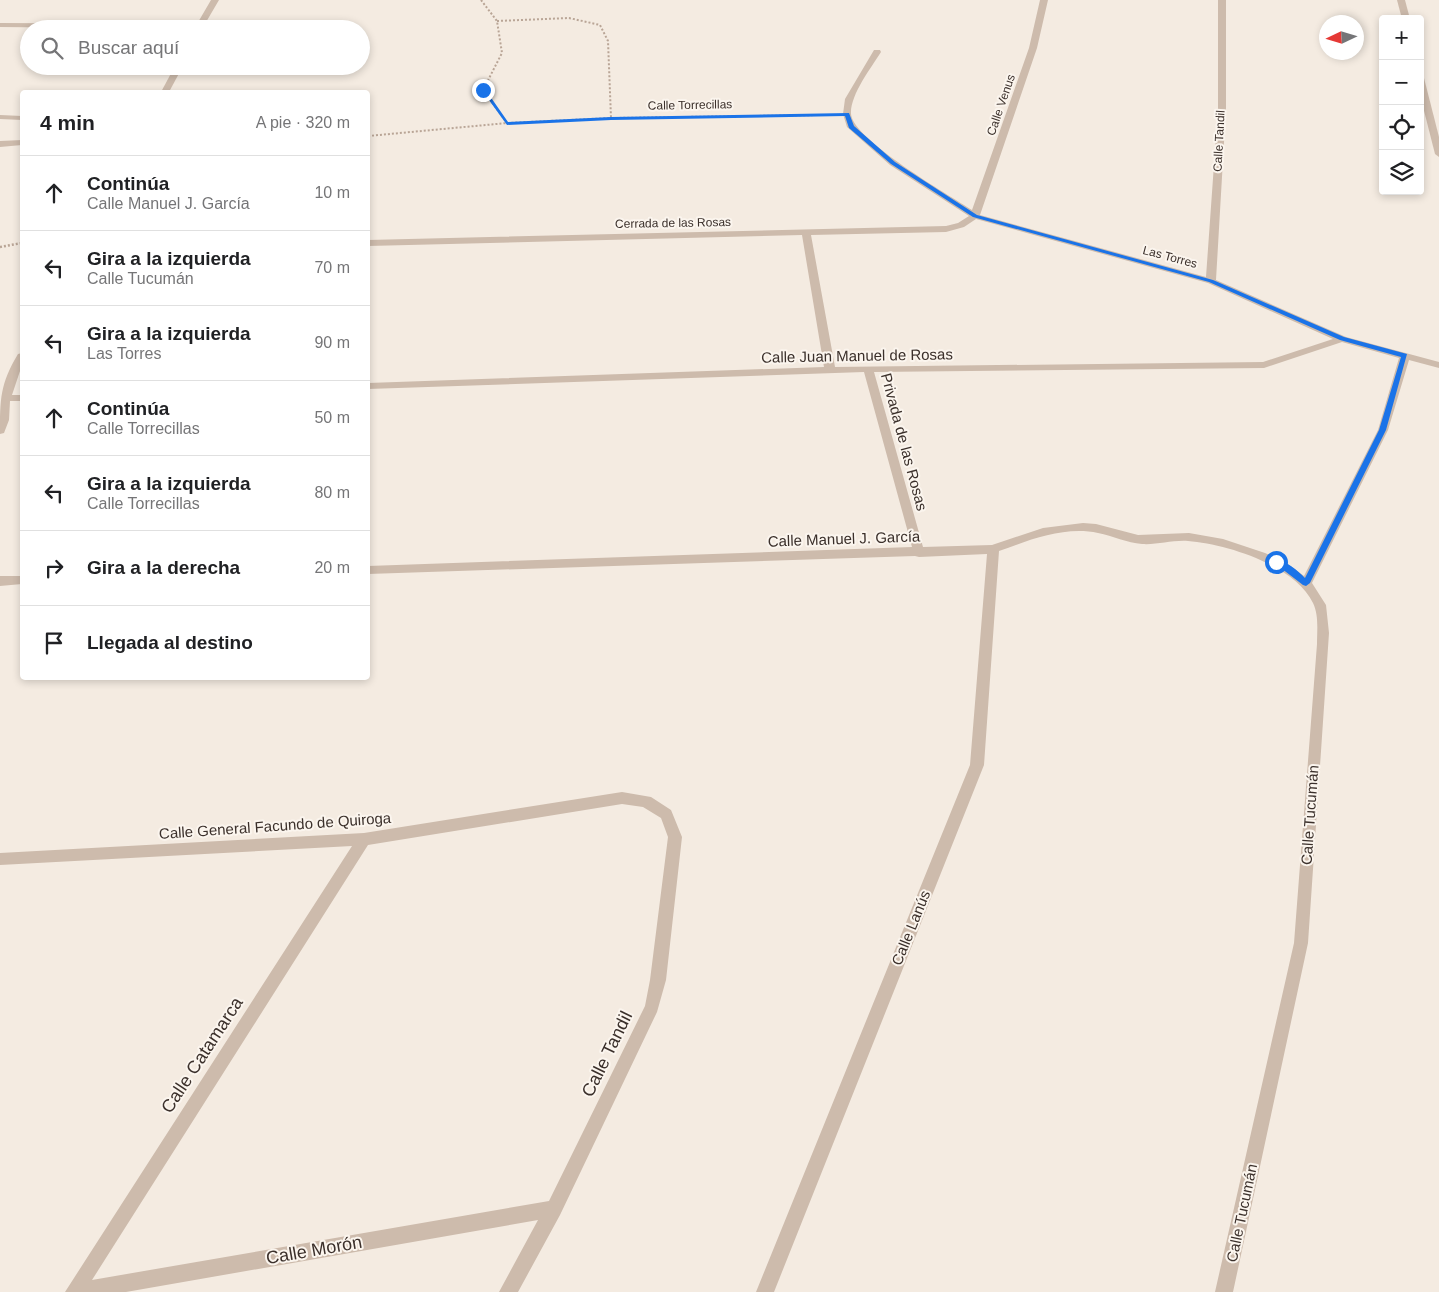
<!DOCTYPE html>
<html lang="es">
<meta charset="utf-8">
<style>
:root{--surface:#fff;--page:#f2f2f2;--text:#202124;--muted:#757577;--line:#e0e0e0}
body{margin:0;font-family:Helvetica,sans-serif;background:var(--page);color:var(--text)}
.controls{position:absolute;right:15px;top:15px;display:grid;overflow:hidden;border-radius:5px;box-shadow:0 2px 8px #0003}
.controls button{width:45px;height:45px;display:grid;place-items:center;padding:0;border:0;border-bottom:1px solid var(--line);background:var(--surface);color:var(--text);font:25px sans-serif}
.compass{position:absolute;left:1319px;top:15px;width:45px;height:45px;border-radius:50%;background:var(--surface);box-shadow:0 2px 8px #0003;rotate:266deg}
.stop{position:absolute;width:15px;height:15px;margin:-11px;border:4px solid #1a73e8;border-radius:50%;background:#fff}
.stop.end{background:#1a73e8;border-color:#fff;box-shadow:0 1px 5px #0008}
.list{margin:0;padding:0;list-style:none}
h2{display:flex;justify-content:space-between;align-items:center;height:65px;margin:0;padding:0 20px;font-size:21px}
h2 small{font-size:16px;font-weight:400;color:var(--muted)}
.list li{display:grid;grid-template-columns:32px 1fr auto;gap:15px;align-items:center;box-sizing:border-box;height:75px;padding:0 20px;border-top:1px solid var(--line)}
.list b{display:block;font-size:19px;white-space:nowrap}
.list p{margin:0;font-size:16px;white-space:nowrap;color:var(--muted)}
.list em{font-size:16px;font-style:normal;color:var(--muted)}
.icon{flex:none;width:28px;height:28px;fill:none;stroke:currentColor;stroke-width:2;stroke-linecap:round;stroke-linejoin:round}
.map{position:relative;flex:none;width:1439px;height:1292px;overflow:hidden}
.search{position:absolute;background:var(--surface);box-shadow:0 2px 8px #0003;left:20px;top:20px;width:350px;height:55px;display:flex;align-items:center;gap:12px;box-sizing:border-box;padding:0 18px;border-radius:28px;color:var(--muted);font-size:19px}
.panel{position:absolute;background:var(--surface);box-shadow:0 2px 8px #0003;left:20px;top:90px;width:350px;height:590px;border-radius:5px}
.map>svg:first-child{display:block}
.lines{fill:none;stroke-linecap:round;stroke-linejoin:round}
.path-far1{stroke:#b9a596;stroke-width:2;stroke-dasharray:2 2;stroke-linecap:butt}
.path{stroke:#b9a596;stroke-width:2.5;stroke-dasharray:2 2;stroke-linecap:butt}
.street{fill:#cdbbac;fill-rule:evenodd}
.route{fill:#1a73e8}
.labels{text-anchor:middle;stroke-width:4;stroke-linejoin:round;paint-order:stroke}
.far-street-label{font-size:12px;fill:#3b302b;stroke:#fbf5ee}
.street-label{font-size:15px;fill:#3b302b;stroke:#fbf5ee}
.near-street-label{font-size:18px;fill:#3b302b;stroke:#fbf5ee}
</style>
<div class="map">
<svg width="1439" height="1292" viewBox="0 0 1439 1292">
<rect width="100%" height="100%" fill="#f4ebe1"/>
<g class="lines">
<g class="path-far1">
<path d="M481,0l16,21 5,32 -19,37 24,33"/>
<path d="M497,21l72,-3 31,7 8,16 3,77"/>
<path d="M368,136l139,-13 104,-5 211,-3"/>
</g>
<path class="path" d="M0,247l22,-4"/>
<g class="street">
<path d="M211,0h8l-17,29 -202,-2v-4l197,1z"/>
<path d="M1040,0h8l-11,48 -57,167 226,62 12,-169v-108h8v108l-10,172 130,57 93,25v6l-30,-8 -21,70 -76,153 14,22 3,28 -21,310 -75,349h-18l79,-349 23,-299c0,-13 2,-29 -4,-41 -18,-38 -87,-59 -125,-62 -16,-1 -31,4 -46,3 -15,-1 -29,-8 -44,-11 -34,-7 -68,7 -99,18l-15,214 -210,527h-18l214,-527 17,-211 -68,3 -4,-1 -547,18v-8l544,-19 -48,-175 -496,17v-6l456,-16 -22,-132 -434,11v-6l578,-14 12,-3 11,-7 -79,-51 -43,-38 -4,-13 2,-15 29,-49h6l1,2c-10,16 -31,43 -30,62 2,26 98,81 121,96l57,-162zM976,219l232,64 125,56 -70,23 -428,5 -24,-132 135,-3 18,-5zM1342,342l57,16 -21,72 -74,146 -21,-15 -18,-8 -42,-14 -34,-6 -51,2 -42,-11 -13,-1 -40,5 -51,17 -69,2 -49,-175 390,-4z"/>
<path d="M1397,0h8l5,19h-8z"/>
<path d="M175,66h8l-14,26h-8z"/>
<path d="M1420,76l4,2 15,59v20l-4,-3 -15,-59z"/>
<path d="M0,115l22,1v4l-22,-1z"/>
<path d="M22,140v5l-22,2v-6z"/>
<path d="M22,353v12l-10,30h10v6h-12l-1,19 -5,13 -4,1c0,-35 0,-50 18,-80z"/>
<path d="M0,576h22v8l-22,2z"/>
<path d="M622,792l29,5 20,13 11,27 -16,143 -9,32 -97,203 -42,77h-19l39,-72 -412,72h-61l287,-446 -352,19v-12l364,-20zM622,804l21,3 18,11 7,19 -18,143 -5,26 -96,195 -457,79 276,-435z"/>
</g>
</g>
<path class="route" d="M481,89h4l23,33 103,-5 238,-4 5,13 41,36 82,53 236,65 131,57 63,17 -21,76 -76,153 -4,3 -3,-1 -30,-23 1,-2c11,-1 23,10 31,18l74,-148 22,-73 -61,-17 -131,-58 -236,-65 -82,-53 -42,-36 -4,-12 -234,4 -104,5z"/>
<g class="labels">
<g class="far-street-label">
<text transform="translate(690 105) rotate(-1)" y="4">Calle Torrecillas</text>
<text transform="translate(1001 105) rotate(-71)" y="4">Calle Venus</text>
<text transform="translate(1219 141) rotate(-87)" y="4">Calle Tandil</text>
<text transform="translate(673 223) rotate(-1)" y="4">Cerrada de las Rosas</text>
<text transform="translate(1170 257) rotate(15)" y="4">Las Torres</text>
</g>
<g class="street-label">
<text transform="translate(857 356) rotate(-1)" y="5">Calle Juan Manuel de Rosas</text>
<text transform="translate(904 442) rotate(75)" y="5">Privada de las Rosas</text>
<text transform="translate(844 539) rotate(-2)" y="5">Calle Manuel J. García</text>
<text transform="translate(1310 815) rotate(-86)" y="5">Calle Tucumán</text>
<text transform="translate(275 826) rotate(-4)" y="5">Calle General Facundo de Quiroga</text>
<text transform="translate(911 928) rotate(-68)" y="5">Calle Lanús</text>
<text transform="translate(1242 1213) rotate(-78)" y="5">Calle Tucumán</text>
</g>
<g class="near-street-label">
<text transform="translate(607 1054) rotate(-64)" y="6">Calle Tandil</text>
<text transform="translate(202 1055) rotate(-57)" y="6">Calle Catamarca</text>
<text transform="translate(314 1250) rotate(-10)" y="6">Calle Morón</text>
</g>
</g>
</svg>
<div class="controls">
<button>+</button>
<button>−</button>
<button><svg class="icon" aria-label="locate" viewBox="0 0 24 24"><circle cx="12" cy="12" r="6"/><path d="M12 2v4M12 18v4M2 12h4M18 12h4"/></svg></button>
<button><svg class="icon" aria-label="layers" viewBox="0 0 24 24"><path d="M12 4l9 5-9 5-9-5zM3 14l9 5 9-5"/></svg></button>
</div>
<svg class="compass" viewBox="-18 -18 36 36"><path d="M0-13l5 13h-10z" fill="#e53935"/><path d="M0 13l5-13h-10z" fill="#757577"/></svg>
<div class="stop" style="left:1276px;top:562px"></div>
<div class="stop end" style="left:483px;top:90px"></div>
<div class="search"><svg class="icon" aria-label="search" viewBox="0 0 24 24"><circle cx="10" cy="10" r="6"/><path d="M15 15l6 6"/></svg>Buscar aquí</div>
<section class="panel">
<h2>4 min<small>A pie · 320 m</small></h2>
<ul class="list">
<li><svg class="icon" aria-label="ahead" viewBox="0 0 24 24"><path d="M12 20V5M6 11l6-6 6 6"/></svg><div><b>Continúa</b><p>Calle Manuel J. García</p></div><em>10 m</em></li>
<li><svg class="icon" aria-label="left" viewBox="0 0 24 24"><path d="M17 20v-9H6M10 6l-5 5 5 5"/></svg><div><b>Gira a la izquierda</b><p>Calle Tucumán</p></div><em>70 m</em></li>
<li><svg class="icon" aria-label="left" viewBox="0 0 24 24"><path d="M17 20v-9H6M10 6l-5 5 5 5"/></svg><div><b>Gira a la izquierda</b><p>Las Torres</p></div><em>90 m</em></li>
<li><svg class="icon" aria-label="ahead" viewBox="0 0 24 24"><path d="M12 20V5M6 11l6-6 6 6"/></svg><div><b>Continúa</b><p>Calle Torrecillas</p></div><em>50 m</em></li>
<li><svg class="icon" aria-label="left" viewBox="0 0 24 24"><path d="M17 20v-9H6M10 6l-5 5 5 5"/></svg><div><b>Gira a la izquierda</b><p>Calle Torrecillas</p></div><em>80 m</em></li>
<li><svg class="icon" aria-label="right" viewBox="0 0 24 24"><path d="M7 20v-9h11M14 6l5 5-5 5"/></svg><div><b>Gira a la derecha</b></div><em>20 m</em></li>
<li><svg class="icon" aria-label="arrive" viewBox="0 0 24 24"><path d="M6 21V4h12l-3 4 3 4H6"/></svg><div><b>Llegada al destino</b></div></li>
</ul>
</section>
</div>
